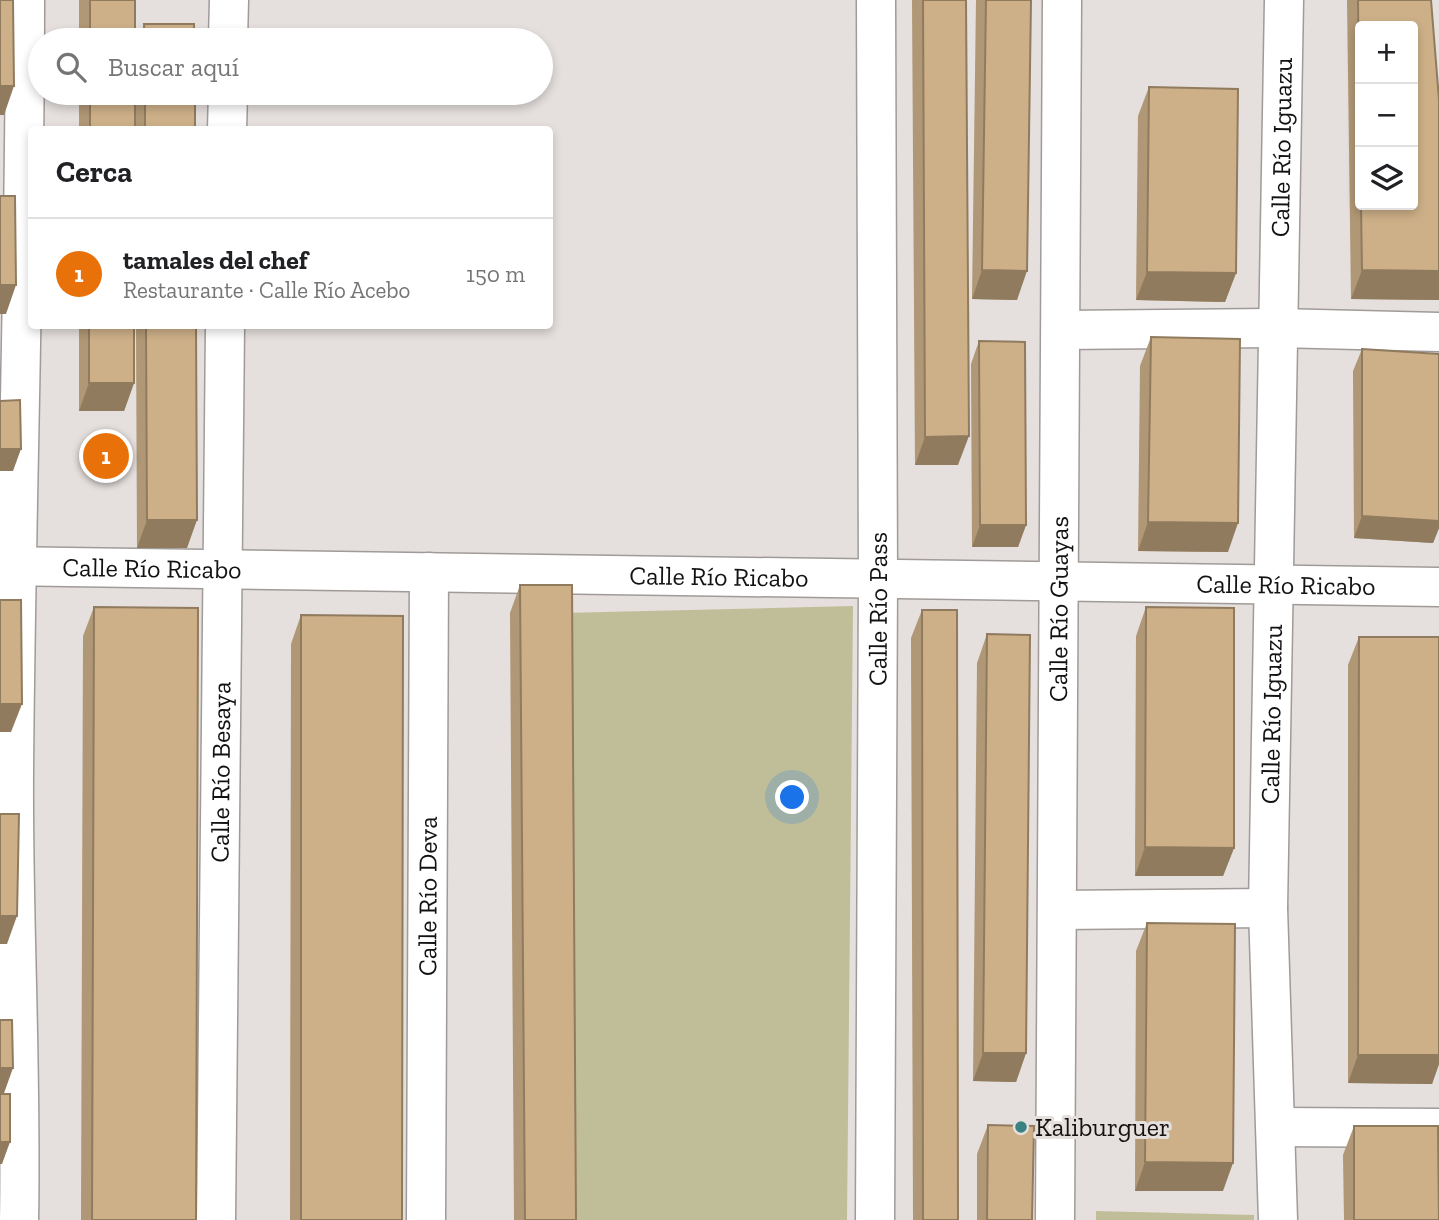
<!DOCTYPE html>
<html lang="es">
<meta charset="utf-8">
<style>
:root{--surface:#fff;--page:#f2f2f2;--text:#202124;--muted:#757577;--line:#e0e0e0;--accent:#d93025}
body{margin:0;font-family:"Zilla Slab",serif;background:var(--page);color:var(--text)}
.controls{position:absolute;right:21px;top:21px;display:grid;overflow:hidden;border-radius:7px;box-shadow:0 4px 10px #0003}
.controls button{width:63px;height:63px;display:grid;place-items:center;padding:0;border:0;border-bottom:2px solid var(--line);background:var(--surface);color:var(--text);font:35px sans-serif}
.you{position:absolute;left:793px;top:798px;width:24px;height:24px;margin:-18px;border:5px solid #fff;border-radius:50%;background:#1a73e8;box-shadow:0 0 0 10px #1a73e833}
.badge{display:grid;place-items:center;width:46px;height:46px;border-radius:50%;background:var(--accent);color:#fff;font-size:23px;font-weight:700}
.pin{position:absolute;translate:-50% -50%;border:4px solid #fff;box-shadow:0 2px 7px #0006}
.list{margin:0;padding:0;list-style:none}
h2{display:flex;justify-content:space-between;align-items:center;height:91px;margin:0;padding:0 28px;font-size:30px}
h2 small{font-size:23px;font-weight:400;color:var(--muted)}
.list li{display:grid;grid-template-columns:46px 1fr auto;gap:21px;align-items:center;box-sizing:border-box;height:112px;padding:0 28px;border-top:2px solid var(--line)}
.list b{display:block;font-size:26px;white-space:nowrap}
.list p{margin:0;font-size:23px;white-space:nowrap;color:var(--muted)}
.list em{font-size:23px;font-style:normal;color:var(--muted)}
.icon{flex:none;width:38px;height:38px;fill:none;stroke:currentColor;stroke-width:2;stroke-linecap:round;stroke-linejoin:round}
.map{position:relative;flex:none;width:1439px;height:1220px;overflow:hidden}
.search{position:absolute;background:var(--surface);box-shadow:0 4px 10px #0003;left:28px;top:28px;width:525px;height:77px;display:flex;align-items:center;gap:18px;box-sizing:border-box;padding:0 24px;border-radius:38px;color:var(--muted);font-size:26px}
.panel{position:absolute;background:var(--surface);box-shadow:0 4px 10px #0003;left:28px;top:126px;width:525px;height:203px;border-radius:7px}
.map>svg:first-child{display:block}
.green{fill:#c0be99}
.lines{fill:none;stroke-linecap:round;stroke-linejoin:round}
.street-casing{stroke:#a09b98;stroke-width:41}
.street{stroke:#fff;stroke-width:38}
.wall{fill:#b09775}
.shaded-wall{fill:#907b5f}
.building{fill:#cdb088;stroke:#907b5f;stroke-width:2}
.poi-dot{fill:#3a8281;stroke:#e5dfdd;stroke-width:2.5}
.labels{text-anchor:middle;stroke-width:6;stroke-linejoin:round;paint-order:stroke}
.street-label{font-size:26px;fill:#141211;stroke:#e5dfdd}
.poi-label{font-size:26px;fill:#141211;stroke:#e5dfdd;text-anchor:start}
</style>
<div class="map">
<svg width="1439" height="1220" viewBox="0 0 1439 1220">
<rect width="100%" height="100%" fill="#e5dfdd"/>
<g class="green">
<path d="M853,606l-6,614h-283l-2,-607z"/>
<path d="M1096,1211l158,4v5h-158z"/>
</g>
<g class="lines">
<g class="street-casing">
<g id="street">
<path d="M228,40l1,-40"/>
<path d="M227,130l1,-37"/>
<path d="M1061,330l216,-2 162,4"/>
<path id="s1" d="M0,566l1439,21"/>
<path d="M1058,910l210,-2"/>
<path d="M1276,1127l163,1"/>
<path d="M19,1220c3,-149 -6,-298 -5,-448 2,-257 11,-515 11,-772"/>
<path id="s2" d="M216,1220l9,-894"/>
<path id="s3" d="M426,1220l3,-648"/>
<path id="s4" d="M875,1220l3,-641 -2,-579"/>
<path id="s5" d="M1055,1220l7,-1220"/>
<path id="s6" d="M1278,1220l-10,-312 16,-908"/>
</g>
</g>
<use href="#street" class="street"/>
</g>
<g class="wall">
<rect x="79" y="0" width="56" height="40"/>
<path d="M912,0h54l-8,465h-43z"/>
<path d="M976,0h55l-14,300 -45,-1z"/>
<path d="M1347,0h84l8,100v200l-88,-1z"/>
<path d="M144,24l50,16h-55z"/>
<path d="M1149,87l87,186 -11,29 -89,-2 2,-184z"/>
<rect x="79" y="93" width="116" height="37"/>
<path d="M79,326h55v57l-10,28h-45z"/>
<path d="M136,326h60l-9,222h-50z"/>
<path d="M1151,337l77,215 -90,-1 2,-185z"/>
<path d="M979,341l47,184 -8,22h-46l-1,-183z"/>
<path d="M1362,349l77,5v174l-6,15 -79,-5 -1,-167z"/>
<path d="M520,585l56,635h-62l-4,-607z"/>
<path d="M94,607l102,613h-115l2,-584z"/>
<path d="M1146,607l88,241 -11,28h-88l1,-240z"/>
<path d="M922,610l36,610h-45l-2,-582z"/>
<path d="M301,615l101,605h-112l1,-576z"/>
<path d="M987,634l39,419 -10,29 -43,-1 4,-418z"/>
<path d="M1359,637h80v427l-7,20 -84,-1v-418z"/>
<path d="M1147,923l76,268h-88l1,-240z"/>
<path d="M988,1125l44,95h-55v-66z"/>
<path d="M1354,1126l85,94h-95l-1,-65z"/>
</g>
<g class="shaded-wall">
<path d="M0,86h14l-10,29h-4z"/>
<path d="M982,270l45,1 -10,29 -45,-1z"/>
<path d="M1362,270l77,1v29l-88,-1z"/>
<path d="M1147,272l89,1 -11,29 -89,-2z"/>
<path d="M0,285h16l-10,29h-6z"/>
<path d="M89,383h45l-10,28h-45z"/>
<path d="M969,436l-11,29h-43l10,-28z"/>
<path d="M0,449h21l-8,22h-13z"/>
<path d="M1362,516l77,5v7l-6,15 -79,-5z"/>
<path d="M147,520h50l-10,28h-50z"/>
<path d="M1148,522l90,1 -10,29 -90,-1z"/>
<path d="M980,525h46l-8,22h-46z"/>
<path d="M0,704h22l-11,28h-11z"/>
<path d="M1145,847l89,1 -11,28h-88z"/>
<path d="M0,916h17l-10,28h-7z"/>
<path d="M983,1053h43l-10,29 -43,-1z"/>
<path d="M1358,1055h81v9l-7,20 -84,-1z"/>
<path d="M0,1068h13l-10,28h-3z"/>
<path d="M0,1142h10l-8,22h-2z"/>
<path d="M1145,1162l88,1 -10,28h-88z"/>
</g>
<g class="building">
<path d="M0,0h13l1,86h-14z"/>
<rect x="90" y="0" width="45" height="40"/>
<path d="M923,0h43l3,436 -44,1z"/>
<path d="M986,0h45l-4,271 -45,-1z"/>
<path d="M1358,0h73l8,100v171l-77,-1 -1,-65h52v-179h-53v144z"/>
<path d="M144,24h50v16h-49z"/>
<path d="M1149,87l89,2 -2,184 -89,-1z"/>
<rect x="90" y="93" width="45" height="37"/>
<rect x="145" y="93" width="50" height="37"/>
<path d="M0,196h15l1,89h-16z"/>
<rect x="89" y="326" width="45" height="57"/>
<path d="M146,326h50l1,194h-50z"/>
<path d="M1151,337l89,2 -2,184 -90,-1z"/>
<path d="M979,341l46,1 1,183h-46z"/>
<path d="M1362,349l77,5v167l-77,-5z"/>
<path d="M20,400l1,49h-21v-48z"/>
<path d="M520,585h52l4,635h-51z"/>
<path d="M0,600h21l1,104h-22z"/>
<path d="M94,607l104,1 -2,612h-104z"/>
<path d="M1146,607l88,1v240l-89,-1z"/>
<path d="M922,610h35l1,610h-35z"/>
<path d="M301,615l102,1 -1,604h-101z"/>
<path d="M987,634l43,1 -4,418h-43z"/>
<path d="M1359,637h80v418h-81z"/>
<path d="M0,814h19l-2,102h-17z"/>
<path d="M1147,923l88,1 -2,239 -88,-1z"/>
<path d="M0,1020h12l1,48h-13z"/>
<rect x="0" y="1094" width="10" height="48"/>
<path d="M988,1125l46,1 -2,94h-45z"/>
<path d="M1354,1126h84l1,94h-85z"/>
</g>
<circle class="poi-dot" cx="1021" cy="1127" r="7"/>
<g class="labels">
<g class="street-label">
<text dy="9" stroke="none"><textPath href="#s6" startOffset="1073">Calle Río Iguazu</textPath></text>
<text dy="9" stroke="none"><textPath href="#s1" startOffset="152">Calle Río Ricabo</textPath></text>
<text dy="9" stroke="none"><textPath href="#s1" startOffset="719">Calle Río Ricabo</textPath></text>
<text dy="9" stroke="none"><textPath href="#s1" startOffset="1286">Calle Río Ricabo</textPath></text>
<text dy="9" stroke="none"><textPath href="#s4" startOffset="611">Calle Río Pass</textPath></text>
<text dy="9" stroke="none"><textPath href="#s5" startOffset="611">Calle Río Guayas</textPath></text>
<text dy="9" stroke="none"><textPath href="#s6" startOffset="506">Calle Río Iguazu</textPath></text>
<text dy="9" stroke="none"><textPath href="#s2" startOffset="448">Calle Río Besaya</textPath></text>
<text dy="9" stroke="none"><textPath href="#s3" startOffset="324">Calle Río Deva</textPath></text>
</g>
<g class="poi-label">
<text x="1035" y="1136">Kaliburguer</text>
</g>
</g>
</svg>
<div class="controls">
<button>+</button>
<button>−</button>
<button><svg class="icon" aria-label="layers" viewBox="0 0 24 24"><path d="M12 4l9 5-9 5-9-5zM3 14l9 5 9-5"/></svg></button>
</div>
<div class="you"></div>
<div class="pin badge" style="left:106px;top:456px;background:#e8710a">1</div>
<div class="search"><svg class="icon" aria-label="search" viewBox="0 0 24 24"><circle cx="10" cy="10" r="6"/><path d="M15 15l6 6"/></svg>Buscar aquí</div>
<section class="panel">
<h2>Cerca<small></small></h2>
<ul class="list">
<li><span class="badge" style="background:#e8710a">1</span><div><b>tamales del chef</b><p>Restaurante · Calle Río Acebo</p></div><em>150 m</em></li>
</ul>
</section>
</div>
